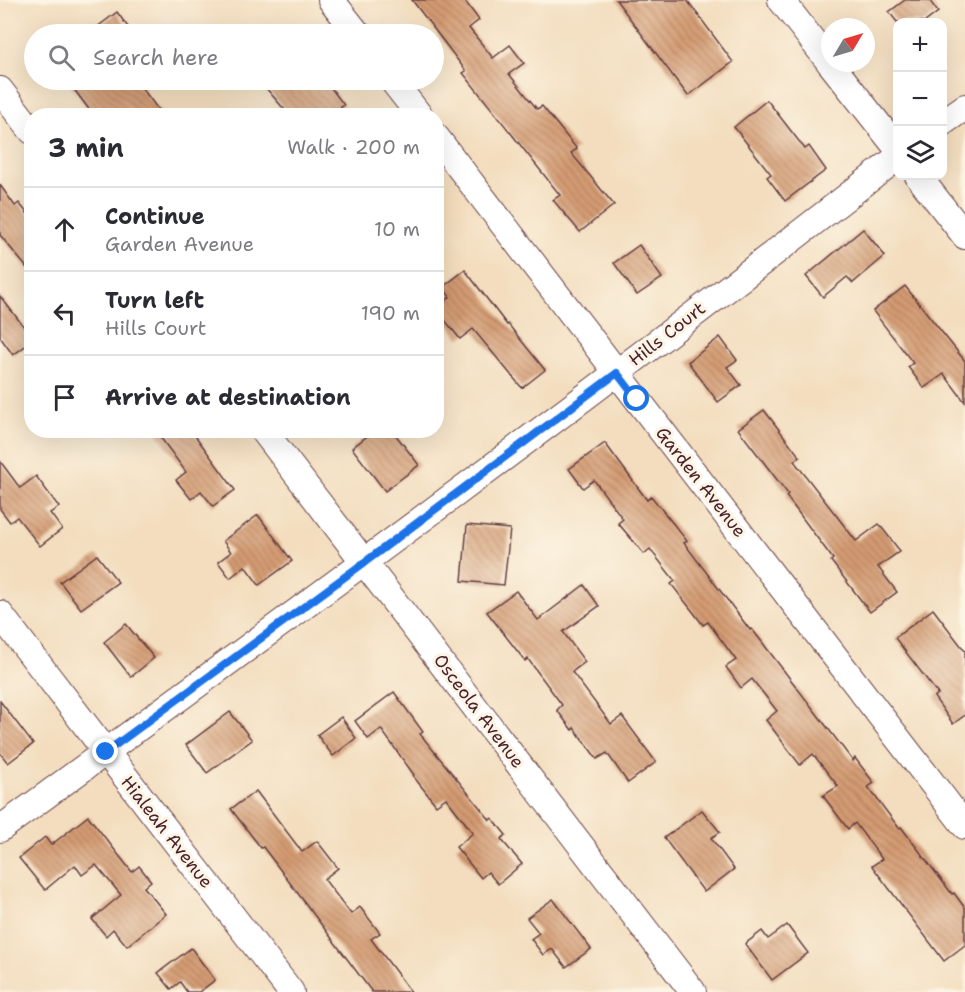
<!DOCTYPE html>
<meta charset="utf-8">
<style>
:root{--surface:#fff;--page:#f2f2f3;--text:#2b2b33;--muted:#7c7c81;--line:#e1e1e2}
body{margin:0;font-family:"Shantell Sans",sans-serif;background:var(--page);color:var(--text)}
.controls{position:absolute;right:18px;top:18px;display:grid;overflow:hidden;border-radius:12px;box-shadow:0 6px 24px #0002}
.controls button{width:54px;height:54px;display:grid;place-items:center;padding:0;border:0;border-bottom:2px solid var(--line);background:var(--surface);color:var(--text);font:30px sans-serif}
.compass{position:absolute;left:821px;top:18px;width:54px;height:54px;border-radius:50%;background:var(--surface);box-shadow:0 6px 24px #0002;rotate:52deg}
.stop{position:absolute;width:18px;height:18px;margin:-14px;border:4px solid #1a73e8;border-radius:50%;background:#fff}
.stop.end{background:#1a73e8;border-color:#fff;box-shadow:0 2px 6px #0008}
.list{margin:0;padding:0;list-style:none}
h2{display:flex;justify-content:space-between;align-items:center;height:78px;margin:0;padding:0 24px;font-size:26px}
h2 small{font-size:20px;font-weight:400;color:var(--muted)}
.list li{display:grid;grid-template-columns:39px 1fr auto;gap:18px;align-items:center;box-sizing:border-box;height:84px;padding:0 24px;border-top:2px solid var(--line)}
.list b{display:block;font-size:22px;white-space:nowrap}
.list p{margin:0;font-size:20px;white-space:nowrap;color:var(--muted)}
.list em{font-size:20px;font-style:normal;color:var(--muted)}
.icon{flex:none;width:33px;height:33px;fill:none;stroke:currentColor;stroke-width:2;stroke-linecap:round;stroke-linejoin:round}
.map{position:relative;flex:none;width:965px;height:992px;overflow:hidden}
.search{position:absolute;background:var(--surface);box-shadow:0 6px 24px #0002;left:24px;top:24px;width:420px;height:66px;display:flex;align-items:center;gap:15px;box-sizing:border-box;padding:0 21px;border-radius:33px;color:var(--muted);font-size:22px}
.panel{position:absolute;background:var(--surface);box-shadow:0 6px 24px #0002;left:24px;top:108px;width:420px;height:330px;border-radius:24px}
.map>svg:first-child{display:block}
.building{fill:url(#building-back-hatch)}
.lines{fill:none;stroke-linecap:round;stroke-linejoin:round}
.street-casing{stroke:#633c41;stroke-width:28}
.street{stroke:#fff;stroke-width:26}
.route{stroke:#1a73e8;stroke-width:8}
.labels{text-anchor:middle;stroke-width:6;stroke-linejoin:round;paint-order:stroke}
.street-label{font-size:18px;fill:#4a1f2b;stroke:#fcf5e5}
</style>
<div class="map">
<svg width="965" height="992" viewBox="0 0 965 992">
<defs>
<pattern id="building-back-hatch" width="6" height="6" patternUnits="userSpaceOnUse" patternTransform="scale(1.5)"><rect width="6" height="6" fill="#d49b72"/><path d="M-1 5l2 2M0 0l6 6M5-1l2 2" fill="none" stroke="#ae7e5e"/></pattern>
</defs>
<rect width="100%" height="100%" fill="#fcf5e5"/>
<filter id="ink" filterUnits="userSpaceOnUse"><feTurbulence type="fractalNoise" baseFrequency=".0167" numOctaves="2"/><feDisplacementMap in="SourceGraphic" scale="12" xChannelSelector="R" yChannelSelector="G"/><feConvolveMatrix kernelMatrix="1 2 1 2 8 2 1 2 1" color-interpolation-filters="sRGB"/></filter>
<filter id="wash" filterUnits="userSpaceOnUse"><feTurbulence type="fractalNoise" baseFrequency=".008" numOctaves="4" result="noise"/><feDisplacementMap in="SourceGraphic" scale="24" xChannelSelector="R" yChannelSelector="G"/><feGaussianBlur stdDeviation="1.35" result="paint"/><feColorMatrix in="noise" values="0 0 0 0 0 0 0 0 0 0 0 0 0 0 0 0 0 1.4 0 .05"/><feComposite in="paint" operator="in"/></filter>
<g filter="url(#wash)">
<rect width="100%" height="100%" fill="#f3ddbe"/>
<g id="blocks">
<g class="building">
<path d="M412,0h52l15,20 -10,8 24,30 17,-13 14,18 -15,11 28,35 5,-3 35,43 -6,4 43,52 -34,27 -27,-32 7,-5 -97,-122 3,-2z"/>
<path d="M616,0h71l46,62 -45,34z"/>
<path d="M905,0h24l9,12 -13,10h-28l-8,-10z"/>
<path d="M117,12l16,22h-45z"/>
<path d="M67,80h69l27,36h-69z"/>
<path d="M259,80h66l19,25 -4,3 6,8h-56z"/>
<path d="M767,100l38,49 4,-3 17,24 -41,31 -18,-24 4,-3 -37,-47z"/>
<path d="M0,185l15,21 4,-3 13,16v55l-32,-39z"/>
<path d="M863,229l22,27 -32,27 -6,-6 -24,20 -17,-21z"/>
<path d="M639,245l23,33 -25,17 -23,-32z"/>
<path d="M465,270l42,55 1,-1 37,46 -23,18 -49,-59 -13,10 -24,-30 14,-12 -7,-10z"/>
<path d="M905,286l60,75v41l-21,-28 -20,14 -16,-21 5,-4 -40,-52z"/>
<path d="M0,296l32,41v4l-19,14 -13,-18z"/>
<path d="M720,337l17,23 -10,7 14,18 -23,17 -30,-40z"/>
<path d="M764,410l36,47 -6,4 62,80 23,-17 21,27 -22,16 19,25 -27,20 -39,-51 2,-2 -47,-63 2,-2 -50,-65z"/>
<path d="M155,430h36l44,60 -22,16 -12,-15 -10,8 -15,-19 10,-8z"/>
<path d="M375,430h17l27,35 -34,26 -33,-43z"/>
<path d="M605,443l42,57 4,-4 36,45 -3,2 66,87 2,-1 101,132 2,-3 19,25 -6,4 31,41 2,-1 51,67 2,-1 11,15v37l-21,16 -72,-95 10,-7 -27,-36 -7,6 -25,-33 15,-10 -25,-32 -13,11 -34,-45 11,-9 -25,-32 -11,9 -15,-21 10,-7 -28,-38 -5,3 -9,-12 -23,-29 4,-3 -25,-32 -6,5 -26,-31 5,-4 -29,-39 -11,8 -14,-19z"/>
<path d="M0,461l20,27 16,-12 23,31 -9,6 12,16 -22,17 -23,-29 -7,5 -10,-13z"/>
<path d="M258,515l34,46 -33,24 -14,-19 -15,12 -12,-16 13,-10 -8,-11z"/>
<path d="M467,525l43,4 -6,56 -42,-4z"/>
<path d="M97,555l21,27 -37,27 -21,-27z"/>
<path d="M584,585l15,21 -36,26 22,30 -13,10 39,52 11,-8 34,46 -28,21 -21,-30 -10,6 -23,-31 -2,2 -15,-20 5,-5 -34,-46 -3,2 -38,-49 29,-21 22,29z"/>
<path d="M933,609l32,42v64l-12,9 -19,-27 4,-3 -43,-56z"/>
<path d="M126,624l28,34 -23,19 -27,-35z"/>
<path d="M394,692l29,40 -3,2 70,86 2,-2 14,17 -5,4 21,25 -24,20 -10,-12 -7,6 -25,-31 17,-14 -27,-35 -10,7 -23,-29 1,-1 -33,-46 -13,10 -13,-18z"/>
<path d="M0,701l33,43 -25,19 -8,-10z"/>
<path d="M230,712l22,28 -45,33 -21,-28z"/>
<path d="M341,717l15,21 -23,18 -16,-21z"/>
<path d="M256,791l46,61 15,-11 21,27 -14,11 27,35 9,-7 20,26 -9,6 40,53h-39l-109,-145 -2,1 -30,-39z"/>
<path d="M702,810l18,22 -9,6 23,31 -30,23 -40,-54z"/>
<path d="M88,816l44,56 7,-6 12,15 -7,6 22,27 -39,32 -14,-17 -7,7 -14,-17 29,-24 -25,-30 -14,10 -7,-10 -30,25 -26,-32 26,-21 6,8z"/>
<path d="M553,899l38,50 -25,18 -14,-18 -9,6 -12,-16 8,-6 -12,-15z"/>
<path d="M787,925l21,28 -36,27 -27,-36 17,-13 6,8z"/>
<path d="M191,948l24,32 -16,12h-12l-7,-10 -9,7 -13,-16z"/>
</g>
</g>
</g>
<g filter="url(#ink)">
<use href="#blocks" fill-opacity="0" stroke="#633c41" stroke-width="1.5"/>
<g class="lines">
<g class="street-casing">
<g id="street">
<path d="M331,0l27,34"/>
<path d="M781,0l49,63"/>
<path d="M830,63l68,86"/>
<path d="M392,80l28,36"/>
<path d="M0,90l32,41"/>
<path d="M942,123l23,-16"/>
<path d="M436,137l529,689"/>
<path d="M918,176l47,60"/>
<path d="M263,430l430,562"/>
<path d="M0,614l291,378"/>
<path d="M0,829c302,-220 603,-442 898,-672"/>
</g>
</g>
<use href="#street" class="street"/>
</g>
</g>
<g class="lines" filter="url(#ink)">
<path class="route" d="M106,752l259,-190 252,-189 20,26"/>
</g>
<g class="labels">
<g class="street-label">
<text transform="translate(667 334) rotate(-38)" y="6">Hills Court</text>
<text transform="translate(701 482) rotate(52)" y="6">Garden Avenue</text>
<text transform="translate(479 711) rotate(53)" y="6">Osceola Avenue</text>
<text transform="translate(167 832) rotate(52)" y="6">Hialeah Avenue</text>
</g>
</g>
</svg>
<div class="controls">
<button>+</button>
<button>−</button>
<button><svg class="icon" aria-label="layers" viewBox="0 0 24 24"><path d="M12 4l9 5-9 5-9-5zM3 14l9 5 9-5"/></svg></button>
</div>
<svg class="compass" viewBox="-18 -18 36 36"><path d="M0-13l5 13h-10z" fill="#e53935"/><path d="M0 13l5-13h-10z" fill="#7c7c81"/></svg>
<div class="stop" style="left:637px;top:399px"></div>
<div class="stop end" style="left:106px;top:752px"></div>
<div class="search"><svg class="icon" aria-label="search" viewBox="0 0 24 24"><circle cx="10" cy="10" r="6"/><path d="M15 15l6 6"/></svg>Search here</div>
<section class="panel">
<h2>3 min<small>Walk · 200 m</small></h2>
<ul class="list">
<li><svg class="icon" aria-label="ahead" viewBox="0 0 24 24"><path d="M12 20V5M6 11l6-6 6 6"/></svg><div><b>Continue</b><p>Garden Avenue</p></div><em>10 m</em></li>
<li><svg class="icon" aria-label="left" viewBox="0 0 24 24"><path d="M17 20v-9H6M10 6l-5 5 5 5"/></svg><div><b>Turn left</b><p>Hills Court</p></div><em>190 m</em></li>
<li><svg class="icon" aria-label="arrive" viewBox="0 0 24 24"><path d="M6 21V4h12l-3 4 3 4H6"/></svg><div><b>Arrive at destination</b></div></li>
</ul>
</section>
</div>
